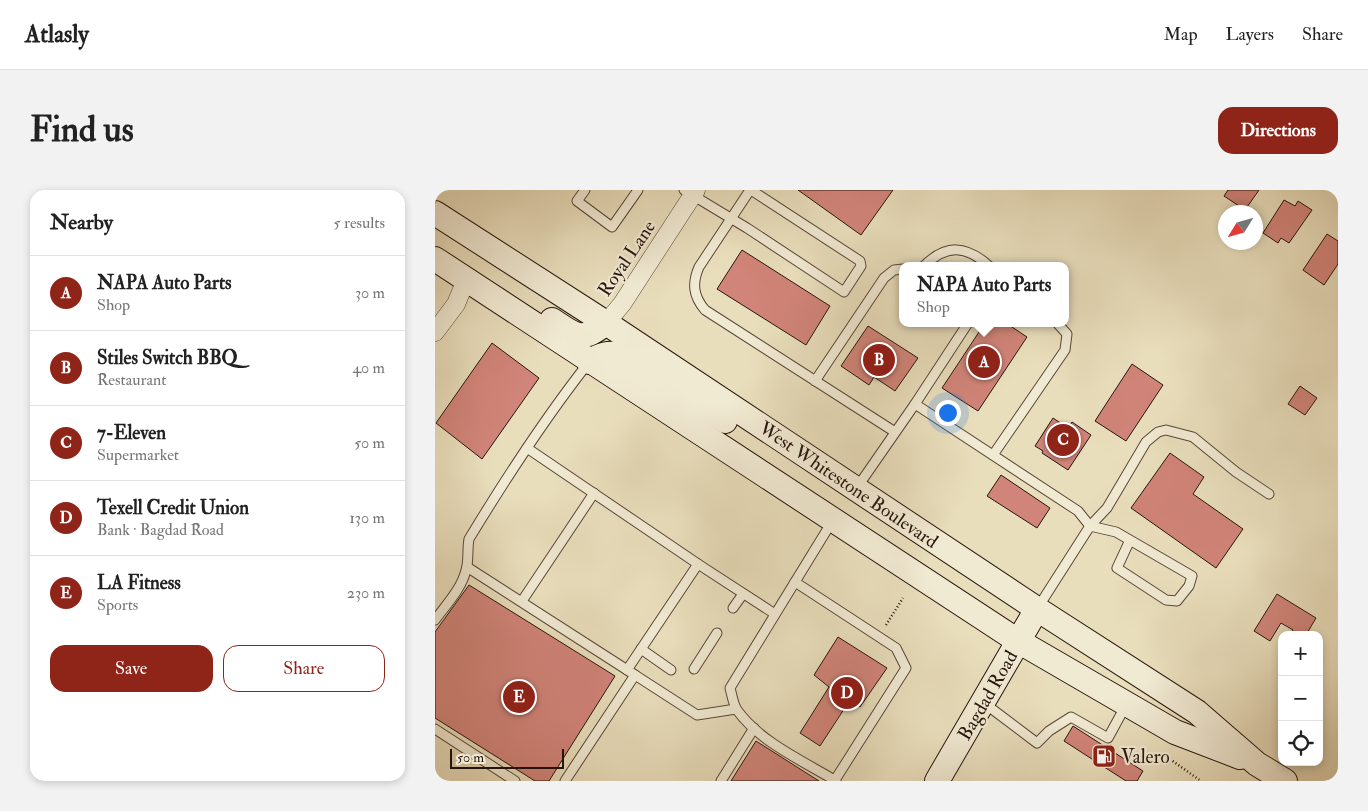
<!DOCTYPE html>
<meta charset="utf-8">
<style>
:root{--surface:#fff;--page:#f2f2f2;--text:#222;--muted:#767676;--line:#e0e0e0;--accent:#8f2418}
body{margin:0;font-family:"IM FELL Double Pica",serif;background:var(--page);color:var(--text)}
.controls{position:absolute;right:15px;bottom:15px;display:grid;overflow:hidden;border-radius:10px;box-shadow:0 2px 8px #0003}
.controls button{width:45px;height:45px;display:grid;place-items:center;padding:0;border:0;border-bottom:1px solid var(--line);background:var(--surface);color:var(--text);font:25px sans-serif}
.compass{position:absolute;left:783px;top:15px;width:45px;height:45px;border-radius:50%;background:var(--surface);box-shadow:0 2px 8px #0003;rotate:233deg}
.scale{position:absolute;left:15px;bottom:12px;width:114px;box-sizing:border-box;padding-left:5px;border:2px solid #27150d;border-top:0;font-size:14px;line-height:18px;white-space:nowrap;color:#27150d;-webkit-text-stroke:4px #f1ead3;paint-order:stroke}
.you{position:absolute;left:512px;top:222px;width:18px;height:18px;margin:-12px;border:4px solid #fff;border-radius:50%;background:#1a73e8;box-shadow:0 0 0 8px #1a73e833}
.badge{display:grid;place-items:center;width:32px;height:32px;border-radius:50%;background:var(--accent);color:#fff;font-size:16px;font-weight:700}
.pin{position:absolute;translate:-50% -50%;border:2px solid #fff;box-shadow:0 1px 5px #0006}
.popup{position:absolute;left:464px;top:72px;width:170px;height:65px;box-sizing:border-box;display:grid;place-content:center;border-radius:10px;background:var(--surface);filter:drop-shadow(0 1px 4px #0005);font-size:16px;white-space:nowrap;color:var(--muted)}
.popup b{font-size:19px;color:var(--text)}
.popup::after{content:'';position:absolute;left:50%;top:100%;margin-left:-10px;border:10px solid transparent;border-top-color:var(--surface)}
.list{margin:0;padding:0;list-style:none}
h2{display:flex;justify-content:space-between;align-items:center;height:65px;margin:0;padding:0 20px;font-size:21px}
h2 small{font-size:16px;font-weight:400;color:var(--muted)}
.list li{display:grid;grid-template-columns:32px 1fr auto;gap:15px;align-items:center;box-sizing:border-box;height:75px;padding:0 20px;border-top:1px solid var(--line)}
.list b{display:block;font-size:19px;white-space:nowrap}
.list p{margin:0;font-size:16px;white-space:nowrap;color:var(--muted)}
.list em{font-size:16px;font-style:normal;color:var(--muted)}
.actions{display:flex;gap:10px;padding:15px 20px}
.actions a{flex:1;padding:11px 0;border:1px solid var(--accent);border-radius:15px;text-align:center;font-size:18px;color:var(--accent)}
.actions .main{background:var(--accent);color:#fff}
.icon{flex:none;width:28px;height:28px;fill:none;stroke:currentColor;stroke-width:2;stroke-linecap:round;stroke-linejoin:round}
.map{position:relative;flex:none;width:903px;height:591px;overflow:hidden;border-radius:15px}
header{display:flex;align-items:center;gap:30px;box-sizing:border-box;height:70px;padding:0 25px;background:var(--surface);border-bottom:1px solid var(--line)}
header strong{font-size:24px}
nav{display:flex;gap:28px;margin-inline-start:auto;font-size:18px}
.intro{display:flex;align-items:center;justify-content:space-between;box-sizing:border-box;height:120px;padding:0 30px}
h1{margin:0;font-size:35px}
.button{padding:12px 22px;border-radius:15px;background:var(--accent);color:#fff;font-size:18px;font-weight:700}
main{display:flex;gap:30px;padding:0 30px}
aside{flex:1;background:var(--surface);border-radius:15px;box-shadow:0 2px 8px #0003}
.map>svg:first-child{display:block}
.building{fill:#d18479;stroke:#27150d}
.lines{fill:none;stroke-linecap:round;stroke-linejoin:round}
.service-casing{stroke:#584739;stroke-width:11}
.minor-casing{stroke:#584739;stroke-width:19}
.secondary-casing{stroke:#27150d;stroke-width:26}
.path{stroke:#27150d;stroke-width:2.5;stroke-dasharray:1 2.5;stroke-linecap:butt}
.service{stroke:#f1ead3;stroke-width:9}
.minor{stroke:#f1ead3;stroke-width:18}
.secondary{stroke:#f1ead3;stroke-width:24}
.labels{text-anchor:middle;stroke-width:4.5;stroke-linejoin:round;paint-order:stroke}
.street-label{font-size:19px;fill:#27150d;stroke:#f1ead3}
.poi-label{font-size:19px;fill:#27150d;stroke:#f1ead3;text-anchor:start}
</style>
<header>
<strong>Atlasly</strong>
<nav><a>Map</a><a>Layers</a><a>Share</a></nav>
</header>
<div class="intro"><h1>Find us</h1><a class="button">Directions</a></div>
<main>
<aside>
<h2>Nearby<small>5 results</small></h2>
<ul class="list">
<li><span class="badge">A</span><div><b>NAPA Auto Parts</b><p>Shop</p></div><em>30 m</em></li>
<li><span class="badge">B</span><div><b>Stiles Switch BBQ</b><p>Restaurant</p></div><em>40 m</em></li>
<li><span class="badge">C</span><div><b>7-Eleven</b><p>Supermarket</p></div><em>50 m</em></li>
<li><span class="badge">D</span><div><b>Texell Credit Union</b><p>Bank · Bagdad Road</p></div><em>130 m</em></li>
<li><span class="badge">E</span><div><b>LA Fitness</b><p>Sports</p></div><em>230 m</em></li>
</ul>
<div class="actions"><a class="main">Save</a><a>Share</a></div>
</aside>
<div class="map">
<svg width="903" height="591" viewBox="0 0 903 591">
<rect width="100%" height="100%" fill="#e9debc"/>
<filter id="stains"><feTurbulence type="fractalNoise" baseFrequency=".004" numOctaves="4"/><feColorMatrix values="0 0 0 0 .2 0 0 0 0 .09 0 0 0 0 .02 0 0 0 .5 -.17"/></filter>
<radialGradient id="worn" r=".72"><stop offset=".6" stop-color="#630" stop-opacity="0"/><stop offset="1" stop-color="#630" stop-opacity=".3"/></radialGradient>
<g class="building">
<path d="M363,0h95l-32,45z"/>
<path d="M793,0h31l-14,20 -21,-14z"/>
<path d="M849,10l11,6 3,-5 14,9 -23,33 -8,-5 -3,5 -15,-10z"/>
<path d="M892,44l11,7v23l-14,21 -21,-15z"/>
<path d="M307,60l88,56 -24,39 -89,-56z"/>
<path d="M550,133h21l21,14 -49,74 -36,-23z"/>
<path d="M433,136l50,32 -23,33 -21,-14 -5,8 -28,-19z"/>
<path d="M57,153l47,35 -57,81 -46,-36z"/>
<path d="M697,174l31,21 -37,56 -31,-20z"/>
<path d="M865,196l17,12 -12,17 -17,-11z"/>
<path d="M618,228l15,10 4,-6 19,13 -23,35 -26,-17 1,-2 -8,-5z"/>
<path d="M735,263l34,24 -11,17 50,35 -27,39 -85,-60z"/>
<path d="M566,285l49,33 -13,20 -50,-32z"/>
<path d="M34,395l146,91 -66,105h-14l-100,-63v-86z"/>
<path d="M842,404l39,24 -10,17h-16l3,-5 -12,-7 -11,18 -16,-10z"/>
<path d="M403,447l49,31 -27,39 -10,-7 -30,46 -20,-13 29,-46 -15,-12z"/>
<path d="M638,536l70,45 -6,10h-11l-62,-40z"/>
<path d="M321,551l63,40h-88z"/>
</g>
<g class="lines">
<g class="service-casing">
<g id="service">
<path d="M150,0l-8,11 35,26 26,-37"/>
<path d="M249,0l63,38 97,64 17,-26 -1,-5 -109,-71"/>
<path d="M315,0l-51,77c-7,16 -6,29 6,43l190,122"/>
<path d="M489,76c22,-22 42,-21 65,0"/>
<path d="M380,191l69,-103 10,-8 9,-1"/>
<path d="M480,214l163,107 12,15 26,6 76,44 -3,10 -12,15 -11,-1 -49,-32 13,-28"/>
<path d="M92,258l171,116 -71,106"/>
<path d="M558,265l72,-105 2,-16 -10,-11"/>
<path d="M421,299l59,-85 53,-81"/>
<path d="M398,330l-103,168c2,7 3,16 7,22 23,32 66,51 99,71"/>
<path d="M263,374l77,50"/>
<path d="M32,377l168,108 -70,106"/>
<path d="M360,392l101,66 10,20 -71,112"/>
<path d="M87,411l72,-108"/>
<path d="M298,418l10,-14"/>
<path d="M602,419l53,-83 17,-18 39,-66 12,-10 8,-2 27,7 43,35 33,22"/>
<path d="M0,430c11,-15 27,-32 31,-50 3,-9 1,-20 3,-31 37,-61 76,-121 120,-177"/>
<path d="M206,459l30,21"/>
<path d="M259,479l23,-36"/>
<path d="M200,485l62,40 39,-6"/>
<path d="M549,513l53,40 12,-12 22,-14 37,21 18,-33"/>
<path d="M0,539l80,52"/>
<path d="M286,591l33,-53"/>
</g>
</g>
<g class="minor-casing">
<g id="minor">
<path d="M171,133l16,-19 74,-114"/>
<path d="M0,142l21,-28 10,-24"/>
</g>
</g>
<g class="secondary-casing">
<g id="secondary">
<path d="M0,23l171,110 431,286 160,103 60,52 28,17"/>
<path d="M0,69l583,382 157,91 65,25"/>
<path d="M117,130c24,16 29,23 54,3"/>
<path d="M154,172c11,-8 20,-10 33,-7l103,66"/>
<path d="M502,591l100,-172"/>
</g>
</g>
<g class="path">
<path d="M451,435l17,-27"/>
<path d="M732,567l34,24"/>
</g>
<use href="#service" class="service"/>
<use href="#minor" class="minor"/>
<use href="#secondary" class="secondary"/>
</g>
<defs>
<g id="fuel-square" transform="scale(1.25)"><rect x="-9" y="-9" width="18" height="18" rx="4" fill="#8f2418" stroke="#f1ead3"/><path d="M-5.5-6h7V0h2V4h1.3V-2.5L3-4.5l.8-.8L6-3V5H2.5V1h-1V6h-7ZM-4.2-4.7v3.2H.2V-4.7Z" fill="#fff"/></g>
</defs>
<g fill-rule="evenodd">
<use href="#fuel-square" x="669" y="566"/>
</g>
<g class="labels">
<g class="street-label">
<text transform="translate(191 68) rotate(-56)" y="7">Royal Lane</text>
<text transform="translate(414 294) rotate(34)" y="7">West Whitestone Boulevard</text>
<text transform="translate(552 505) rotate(-60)" y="7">Bagdad Road</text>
</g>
<g class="poi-label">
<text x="686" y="573">Valero</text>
</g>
</g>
<rect width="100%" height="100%" filter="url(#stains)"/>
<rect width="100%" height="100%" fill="url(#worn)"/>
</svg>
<div class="controls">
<button>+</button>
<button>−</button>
<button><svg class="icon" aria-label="locate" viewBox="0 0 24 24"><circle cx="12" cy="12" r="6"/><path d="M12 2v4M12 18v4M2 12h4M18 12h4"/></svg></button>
</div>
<svg class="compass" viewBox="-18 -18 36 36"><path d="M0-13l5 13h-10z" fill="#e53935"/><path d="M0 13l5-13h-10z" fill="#767676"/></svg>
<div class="scale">50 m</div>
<div class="you"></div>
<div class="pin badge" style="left:549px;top:172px">A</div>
<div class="popup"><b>NAPA Auto Parts</b>Shop</div>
<div class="pin badge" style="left:444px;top:170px">B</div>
<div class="pin badge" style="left:628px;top:250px">C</div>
<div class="pin badge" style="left:412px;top:503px">D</div>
<div class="pin badge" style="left:84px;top:507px">E</div>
</div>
</main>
